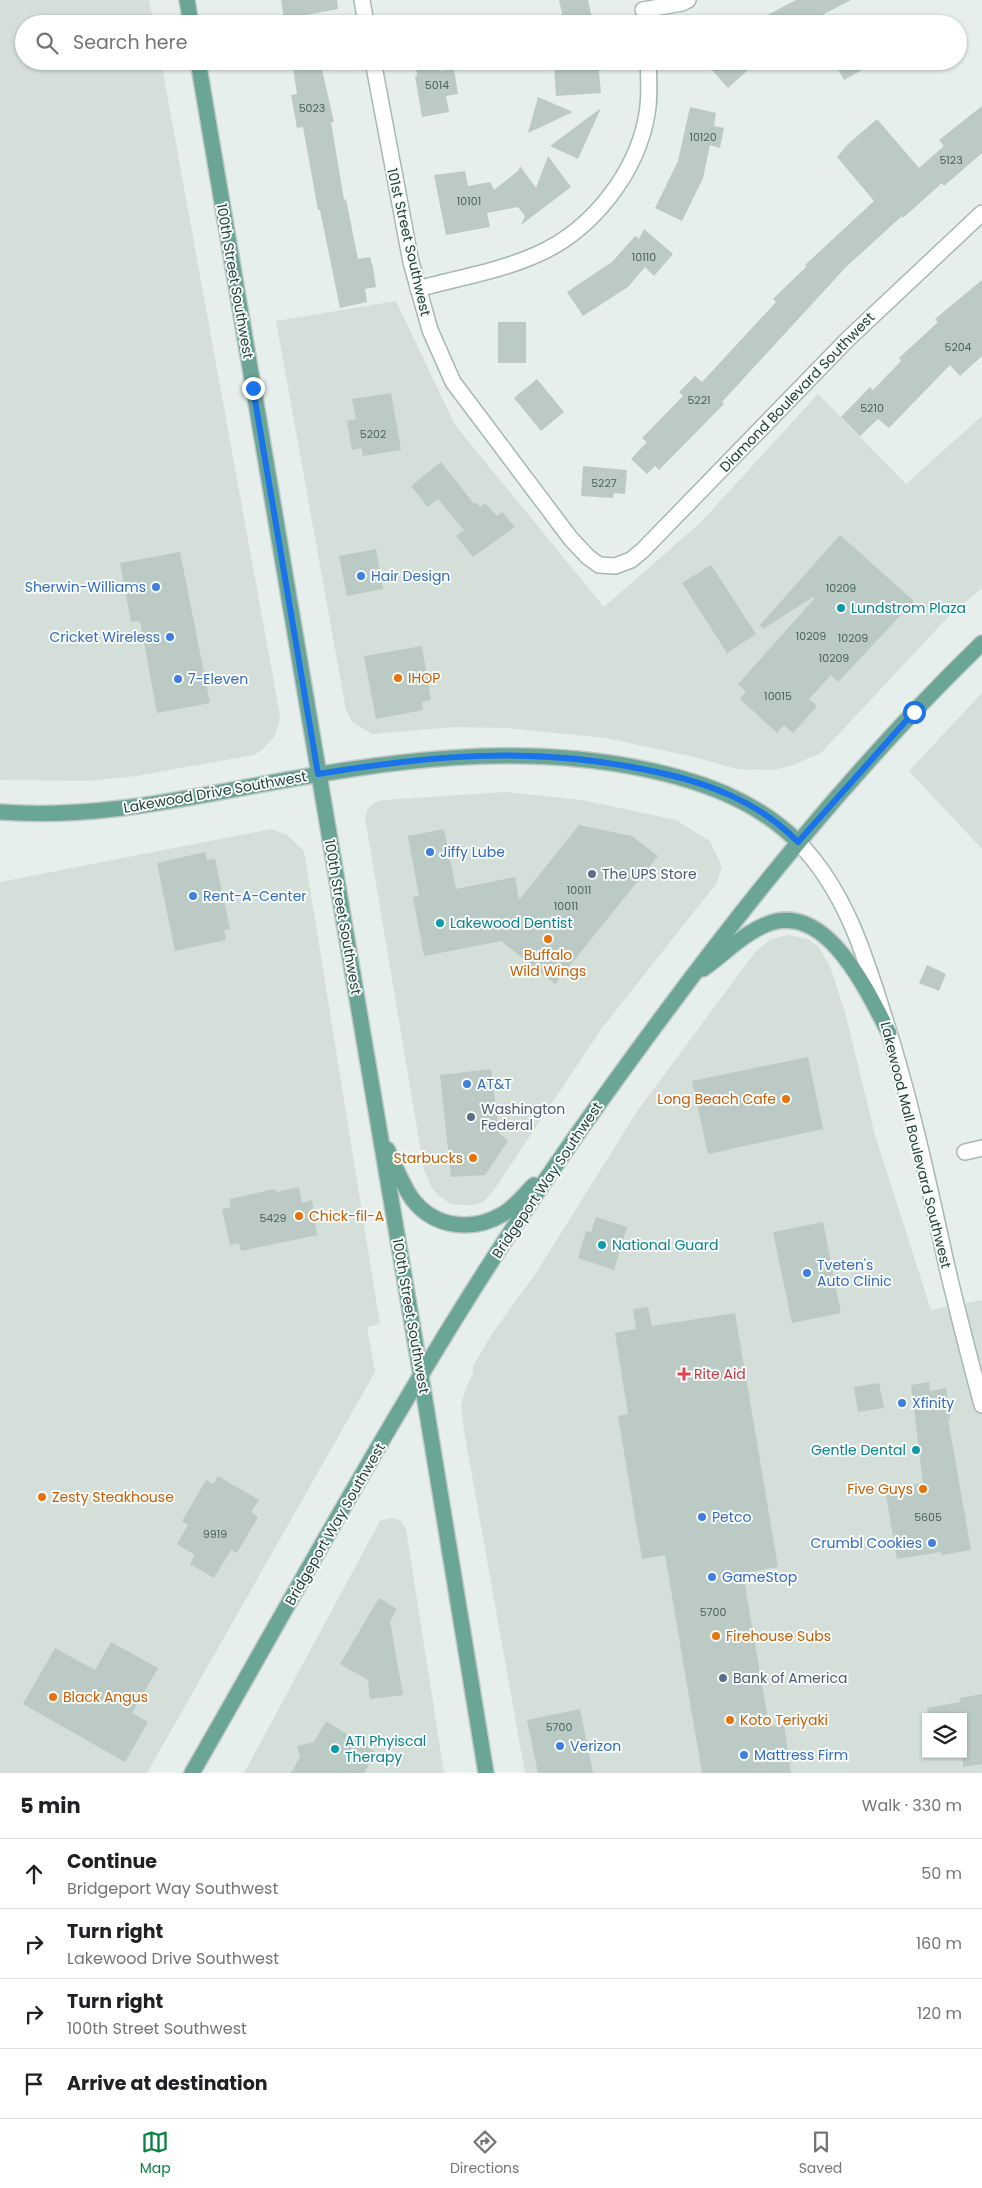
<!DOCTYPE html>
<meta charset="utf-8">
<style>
:root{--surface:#fff;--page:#f6f6f6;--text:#202124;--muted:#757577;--line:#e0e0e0;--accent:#0b8043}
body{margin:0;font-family:Poppins,sans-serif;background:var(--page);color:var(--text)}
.controls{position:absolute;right:15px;bottom:15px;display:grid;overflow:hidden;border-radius:0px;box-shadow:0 1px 4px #0004}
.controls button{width:45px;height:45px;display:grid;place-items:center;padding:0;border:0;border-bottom:1px solid var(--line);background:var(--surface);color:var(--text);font:25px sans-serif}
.stop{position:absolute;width:15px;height:15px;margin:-11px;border:4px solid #1a73e8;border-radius:50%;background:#fff}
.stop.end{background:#1a73e8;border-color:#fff;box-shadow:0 1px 5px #0008}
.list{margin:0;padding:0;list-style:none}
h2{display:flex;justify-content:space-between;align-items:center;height:65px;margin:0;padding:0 20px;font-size:21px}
h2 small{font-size:16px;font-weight:400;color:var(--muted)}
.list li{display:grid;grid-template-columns:32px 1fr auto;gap:15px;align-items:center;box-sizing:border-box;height:70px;padding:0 20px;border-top:1px solid var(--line)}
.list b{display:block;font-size:19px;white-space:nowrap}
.list p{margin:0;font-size:16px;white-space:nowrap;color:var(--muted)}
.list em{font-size:16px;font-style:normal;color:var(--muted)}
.icon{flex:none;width:28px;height:28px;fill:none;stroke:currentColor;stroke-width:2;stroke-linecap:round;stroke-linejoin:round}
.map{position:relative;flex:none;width:982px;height:1773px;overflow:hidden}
.search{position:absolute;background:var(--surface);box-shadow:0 1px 4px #0004;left:15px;right:15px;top:15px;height:55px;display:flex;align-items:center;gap:12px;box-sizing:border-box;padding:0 18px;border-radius:28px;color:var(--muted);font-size:19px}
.sheet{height:345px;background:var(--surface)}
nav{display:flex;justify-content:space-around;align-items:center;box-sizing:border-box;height:70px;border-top:1px solid var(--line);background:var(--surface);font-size:14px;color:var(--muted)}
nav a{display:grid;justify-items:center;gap:2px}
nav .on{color:var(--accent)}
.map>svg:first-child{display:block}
.built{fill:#d4dfda;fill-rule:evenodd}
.building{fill:#bbcac4}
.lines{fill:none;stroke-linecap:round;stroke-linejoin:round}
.minor-casing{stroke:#a8b8b2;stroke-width:18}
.major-casing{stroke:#c2cac8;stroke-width:18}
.minor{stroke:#fff;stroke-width:15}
.major{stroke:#6aa596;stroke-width:15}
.route{stroke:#1a73e8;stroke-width:6}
.shop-dot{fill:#3f7fe0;stroke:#f7fbf9;stroke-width:2}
.culture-dot{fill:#0f9aa8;stroke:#f7fbf9;stroke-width:2}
.food-dot{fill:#e8710a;stroke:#f7fbf9;stroke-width:2}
.service-dot{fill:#5c6f8a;stroke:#f7fbf9;stroke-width:2}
.health-dot{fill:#e0444e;stroke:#f7fbf9;stroke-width:2}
.labels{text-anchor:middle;stroke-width:4;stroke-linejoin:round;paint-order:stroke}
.number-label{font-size:11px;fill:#4a645c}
.street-label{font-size:14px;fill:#24423a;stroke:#f7fbf9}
.shop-label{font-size:14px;fill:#366cbe;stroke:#f7fbf9;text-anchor:start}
.culture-label{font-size:14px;fill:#0d838f;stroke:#f7fbf9;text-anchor:start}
.food-label{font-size:14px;fill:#c56008;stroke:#f7fbf9;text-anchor:start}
.service-label{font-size:14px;fill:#4e5e75;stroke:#f7fbf9;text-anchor:start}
.health-label{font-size:14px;fill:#be3a42;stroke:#f7fbf9;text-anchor:start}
</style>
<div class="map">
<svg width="982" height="1773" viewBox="0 0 982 1773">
<rect width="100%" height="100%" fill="#e6efeb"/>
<g class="built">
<path d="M0,0h149l5,24h-130v37h137l118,649 1,9 -6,18 -12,13 -8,5 -118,21 -47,5 -89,-1z"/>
<path d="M396,301l59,124 149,182 97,-85 117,-128 88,90 76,-68v172l-33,28 -128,137 -31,13 -17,4 -36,-1 -43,-12 -88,-19 -101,-10 -50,-1 -83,7 -19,-11 -7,-13 -70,-389z"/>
<path d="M982,693v156l-73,-78z"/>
<path d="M506,792l76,8 94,20 34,21 12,26 -6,17 -114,144 -108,162 -11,12 -10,3h-13l-9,-1 -12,-8 -7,-8 -8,-18 -59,-352 3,-10 8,-6 8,-2z"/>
<path d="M272,829l15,6 17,16 76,473 -13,3 8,45 -228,401h-147v-891z"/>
<path d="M788,935l20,4 10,7 12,20 15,46 30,123 56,175 51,-10v473h-457l-61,-342 -3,-25 4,-16 8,-17v-7l19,-32 44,-61 102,-163 118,-159 15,-12zM926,1717h37v37h-37z"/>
<path d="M390,1518l10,2 6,9 38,244h-200l136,-252z"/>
</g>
<g class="building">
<path d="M281,0h56l1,9 -54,10z"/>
<path d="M559,0h29l4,18 -28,5z"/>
<path d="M796,0h55l-46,24h-55z"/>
<path d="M292,61h28l14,61h-3l13,78 2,-1 12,60 12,-2 3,10 3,20 -11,2 2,13 -27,6 -20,-98h-2l-15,-83 -6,1 -6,-33 6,-1z"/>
<path d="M439,61l1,10 14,-2 4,25 -12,2 3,16 -27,5 -7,-41h2l-1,-12z"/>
<path d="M568,61h30l3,32 -45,3 -2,-31 14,-2z"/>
<path d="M704,61h54l-30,27z"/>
<path d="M833,61h45l-34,19z"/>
<path d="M538,97l35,15 -45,21z"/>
<path d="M982,106v47l-38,33 -2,-3 -39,35 -1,-2 -56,51 -124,135 2,2 -65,66 -4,-4 -8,8 -16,-15 16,-17 -5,-4 41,-42 -4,-4 16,-16 7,6 74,-80 -3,-3 34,-33 -2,-1 69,-64 -37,-44 11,-13 29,-25 42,49 25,-22 -5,-6z"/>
<path d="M690,107l26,6 -2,13 10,2 -4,20 -10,-3 -7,33 -21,43 -27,-13 23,-47z"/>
<path d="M601,108l-23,51 -28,-13z"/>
<path d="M548,156l23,31 -50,38 4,-9 -7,-9 -31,6 3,14 -44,8 -12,-60 31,-4 3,15 22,-4 4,8 24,-19 2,-5 16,22z"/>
<path d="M644,229l29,25 -19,22 -9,-9 -17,20 -45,29 -16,-24 45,-30 23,-26 4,3z"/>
<path d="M982,280v76l-22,20 -10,-11 -61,63 -11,-9 -18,17 -19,-19 29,-30 3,3 28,-29 -2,-3 39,-36 -3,-3z"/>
<rect x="498" y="322" width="28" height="41"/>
<path d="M537,379l27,33 -23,19 -27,-33z"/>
<path d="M391,393l10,57 -38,6 -2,-8 -9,2 -5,-29 9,-2 -4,-20z"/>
<path d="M441,462l33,42 2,-2 4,5 5,-4 12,13 5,-4 13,15 -42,30 -17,-21 8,-6 -26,-31 -10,8 -17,-21z"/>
<path d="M583,466l44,4 -2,24 -11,-1 -1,5 -32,-2z"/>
<path d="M840,535l74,66 -76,81 -7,-7 -22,24 8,7 -24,27 -9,-8 -7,8 -37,-34 6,-7 -8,-8 76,-85 -1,-2 -50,32 -3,-4z"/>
<path d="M376,549l7,40 -36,7 -8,-40z"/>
<path d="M180,552l30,151 -53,10 -17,-92 -9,1 -11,-59z"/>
<path d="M711,565l45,69 -29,19 -45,-70z"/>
<path d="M422,646l9,54 -9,2 1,8 -47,9 -12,-63z"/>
<path d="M579,825l53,11 26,20 -103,128 -54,-43 -77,15 -11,-59 6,-1 -11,-60 36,-7 12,60 59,-12 4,23z"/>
<path d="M205,852l2,8 8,-1 15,70 -6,1 2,10 -51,11 -18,-88z"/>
<path d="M927,965l19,9 -7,17 -20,-8z"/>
<path d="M808,1057l15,72 -115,25 -16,-73z"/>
<path d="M491,1069l8,64 9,8 -23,34 -34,2 -11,-102z"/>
<path d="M299,1187l3,16 10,-3 5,35 -76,16 -2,-8 -9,2 -8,-36 9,-2 -2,-8 46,-10 1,3z"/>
<path d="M596,1217l31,10 -13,43 -36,-12 8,-27 5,1z"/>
<path d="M823,1222l18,91 -49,10 -19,-91z"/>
<path d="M648,1307l4,19 83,-13 43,254 -35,6 26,153 15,-2 7,49h-89l-37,-218 -23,4 -24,-143 10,-2 -13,-81 21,-4 -3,-20z"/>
<path d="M929,1382l1,9 16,-3 4,31h-2l23,131 -29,5 -1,-3 -44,7 -12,-70 38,-6 -12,-98z"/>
<path d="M879,1383l5,25 -26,4 -4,-25z"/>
<path d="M218,1476l41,24 -8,12 7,5 -21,36 -6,-3 -17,28 -24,-14 5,-9 -18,-11 11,-19 -6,-4 24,-41 7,4z"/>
<path d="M379,1598l18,11 -7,12 13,74 -33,4 -2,-19 -28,-16z"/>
<path d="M111,1642l47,26 -26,45 16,9 -23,40 -102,-58 32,-56 40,22z"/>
<path d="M982,1694v70l-19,3v-50h-35l-1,-9 33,-6v-4z"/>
<path d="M580,1709l13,64h-55l-11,-53z"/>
<path d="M326,1721l50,31 -12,21h-73l9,-16 -3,-11 17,-4z"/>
</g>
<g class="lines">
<g class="minor-casing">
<g id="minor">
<path d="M362,0l4,24"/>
<path d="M643,10l39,-7 6,-3"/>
<path d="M373,61l38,201 19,68 23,52 118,157 17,18 11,8 16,1 16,-6 12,-10 205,-211 134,-126"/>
<path d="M418,289c39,-11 83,-18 120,-35 54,-24 99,-81 109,-140 3,-17 2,-35 1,-53"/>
<path d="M798,842c46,47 66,110 85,171 26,80 44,163 62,245 11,49 24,98 37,147"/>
<path d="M965,1152l17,-4"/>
</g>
</g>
<g class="major-casing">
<g id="major">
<path d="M187,0l4,24"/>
<path d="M198,61l223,1315 65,397"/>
<path d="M0,812c88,7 173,-11 258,-27 131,-24 254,-43 386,-16 57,12 112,31 154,73"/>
<path d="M703,969c20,-14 40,-35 62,-44 61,-27 103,68 124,108"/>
<path d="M387,1149c8,16 15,36 26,51 22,28 60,32 90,14 12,-7 21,-19 31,-29"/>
<path d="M192,1773c88,-153 172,-307 265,-457 56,-91 117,-179 180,-265 105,-144 217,-284 345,-408"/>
</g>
</g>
<use href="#minor" class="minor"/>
<use href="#major" class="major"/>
</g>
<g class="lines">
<path class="route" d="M253,388l65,386c114,-19 214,-28 329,-4 56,11 110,30 151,72l116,-130"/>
</g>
<g class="shop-dot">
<circle cx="361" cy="576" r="5"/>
<circle cx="156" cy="587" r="5"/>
<circle cx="170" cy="637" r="5"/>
<circle cx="178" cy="679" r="5"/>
<circle cx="430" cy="852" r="5"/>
<circle cx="193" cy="896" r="5"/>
<circle cx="467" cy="1084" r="5"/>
<circle cx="807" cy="1273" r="5"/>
<circle cx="902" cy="1403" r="5"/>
<circle cx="702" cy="1517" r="5"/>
<circle cx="932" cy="1543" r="5"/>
<circle cx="712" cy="1577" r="5"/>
<circle cx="560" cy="1746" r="5"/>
<circle cx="744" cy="1755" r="5"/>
</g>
<g class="culture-dot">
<circle cx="841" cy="608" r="5"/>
<circle cx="440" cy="923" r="5"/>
<circle cx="602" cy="1245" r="5"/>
<circle cx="916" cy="1450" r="5"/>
<circle cx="335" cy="1749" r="5"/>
</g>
<g class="food-dot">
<circle cx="398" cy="678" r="5"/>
<circle cx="548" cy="939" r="5"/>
<circle cx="786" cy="1099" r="5"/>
<circle cx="473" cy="1158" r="5"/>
<circle cx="299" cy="1216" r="5"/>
<circle cx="923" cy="1489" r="5"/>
<circle cx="42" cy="1497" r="5"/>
<circle cx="716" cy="1636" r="5"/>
<circle cx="53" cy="1697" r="5"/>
<circle cx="730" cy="1720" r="5"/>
</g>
<g class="service-dot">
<circle cx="592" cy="874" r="5"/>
<circle cx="471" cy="1117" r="5"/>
<circle cx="723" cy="1678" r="5"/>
</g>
<path class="health-dot" d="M681.5 1366.5h5v5h5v5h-5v5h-5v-5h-5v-5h5z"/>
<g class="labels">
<g class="number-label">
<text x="437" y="89">5014</text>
<text x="312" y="112">5023</text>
<text x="703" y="141">10120</text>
<text x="951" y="164">5123</text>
<text x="469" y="205">10101</text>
<text x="644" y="261">10110</text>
<text x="958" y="351">5204</text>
<text x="699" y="404">5221</text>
<text x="872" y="412">5210</text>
<text x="373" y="438">5202</text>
<text x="604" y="487">5227</text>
<text x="841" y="592">10209</text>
<text x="811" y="640">10209</text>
<text x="853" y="642">10209</text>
<text x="834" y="662">10209</text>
<text x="778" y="700">10015</text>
<text x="579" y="894">10011</text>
<text x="566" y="910">10011</text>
<text x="273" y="1222">5429</text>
<text x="928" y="1521">5605</text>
<text x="215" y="1538">9919</text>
<text x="713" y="1616">5700</text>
<text x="559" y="1731">5700</text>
</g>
<g class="street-label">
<text transform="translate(409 242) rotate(77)" y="5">101st Street Southwest</text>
<text transform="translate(235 281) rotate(80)" y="5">100th Street Southwest</text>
<text transform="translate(797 392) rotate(-46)" y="5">Diamond Boulevard Southwest</text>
<text transform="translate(215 792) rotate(-10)" y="5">Lakewood Drive Southwest</text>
<text transform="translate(343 917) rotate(80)" y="5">100th Street Southwest</text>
<text transform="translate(916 1145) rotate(76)" y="5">Lakewood Mall Boulevard Southwest</text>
<text transform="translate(547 1180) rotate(-56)" y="5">Bridgeport Way Southwest</text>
<text transform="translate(411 1316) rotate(80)" y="5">100th Street Southwest</text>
<text transform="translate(335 1524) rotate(-60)" y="5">Bridgeport Way Southwest</text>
</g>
<g class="shop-label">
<text x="371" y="581">Hair Design</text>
<text x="146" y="592" text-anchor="end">Sherwin-Williams</text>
<text x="160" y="642" text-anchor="end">Cricket Wireless</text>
<text x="188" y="684">7-Eleven</text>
<text x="440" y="857">Jiffy Lube</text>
<text x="203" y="901">Rent-A-Center</text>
<text x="477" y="1089">AT&amp;T</text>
<text x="817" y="1270">Tveten's<tspan x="817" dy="16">Auto Clinic</tspan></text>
<text x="912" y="1408">Xfinity</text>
<text x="712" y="1522">Petco</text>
<text x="922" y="1548" text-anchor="end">Crumbl Cookies</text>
<text x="722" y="1582">GameStop</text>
<text x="570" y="1751">Verizon</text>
<text x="754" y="1760">Mattress Firm</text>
</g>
<g class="culture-label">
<text x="851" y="613">Lundstrom Plaza</text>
<text x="450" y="928">Lakewood Dentist</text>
<text x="612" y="1250">National Guard</text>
<text x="906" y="1455" text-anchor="end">Gentle Dental</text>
<text x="345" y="1746">ATI Phyiscal<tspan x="345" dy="16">Therapy</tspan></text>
</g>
<g class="food-label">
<text x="408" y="683">IHOP</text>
<text x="548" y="960" text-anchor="middle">Buffalo<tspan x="548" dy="16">Wild Wings</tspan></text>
<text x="776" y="1104" text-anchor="end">Long Beach Cafe</text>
<text x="463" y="1163" text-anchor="end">Starbucks</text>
<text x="309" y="1221">Chick-fil-A</text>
<text x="913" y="1494" text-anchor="end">Five Guys</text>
<text x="52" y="1502">Zesty Steakhouse</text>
<text x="726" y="1641">Firehouse Subs</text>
<text x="63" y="1702">Black Angus</text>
<text x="740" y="1725">Koto Teriyaki</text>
</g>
<g class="service-label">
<text x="602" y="879">The UPS Store</text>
<text x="481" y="1114">Washington<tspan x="481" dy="16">Federal</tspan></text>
<text x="733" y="1683">Bank of America</text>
</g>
<g class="health-label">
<text x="694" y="1379">Rite Aid</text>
</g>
</g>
</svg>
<div class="controls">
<button><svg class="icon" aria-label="layers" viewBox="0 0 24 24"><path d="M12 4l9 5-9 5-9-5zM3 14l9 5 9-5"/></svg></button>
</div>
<div class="stop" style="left:914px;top:712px"></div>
<div class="stop end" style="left:253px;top:388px"></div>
<div class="search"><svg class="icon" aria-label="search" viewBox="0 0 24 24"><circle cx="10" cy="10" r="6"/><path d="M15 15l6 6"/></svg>Search here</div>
</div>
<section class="sheet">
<h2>5 min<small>Walk · 330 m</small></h2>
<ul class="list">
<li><svg class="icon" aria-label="ahead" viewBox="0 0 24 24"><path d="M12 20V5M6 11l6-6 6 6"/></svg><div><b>Continue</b><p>Bridgeport Way Southwest</p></div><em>50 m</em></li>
<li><svg class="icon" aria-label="right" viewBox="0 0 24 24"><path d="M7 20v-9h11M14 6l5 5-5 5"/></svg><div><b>Turn right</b><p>Lakewood Drive Southwest</p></div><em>160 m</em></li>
<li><svg class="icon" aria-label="right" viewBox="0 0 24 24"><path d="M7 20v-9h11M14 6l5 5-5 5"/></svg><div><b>Turn right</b><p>100th Street Southwest</p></div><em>120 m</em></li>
<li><svg class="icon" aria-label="arrive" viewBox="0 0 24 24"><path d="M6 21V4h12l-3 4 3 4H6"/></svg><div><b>Arrive at destination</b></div></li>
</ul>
</section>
<nav>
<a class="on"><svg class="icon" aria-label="map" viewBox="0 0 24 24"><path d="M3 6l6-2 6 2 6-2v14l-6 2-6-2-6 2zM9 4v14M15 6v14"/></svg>Map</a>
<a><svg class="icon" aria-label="directions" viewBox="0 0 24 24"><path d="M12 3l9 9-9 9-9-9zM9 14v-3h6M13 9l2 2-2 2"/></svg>Directions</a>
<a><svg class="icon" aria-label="saved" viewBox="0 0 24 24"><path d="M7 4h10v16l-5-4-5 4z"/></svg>Saved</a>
</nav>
